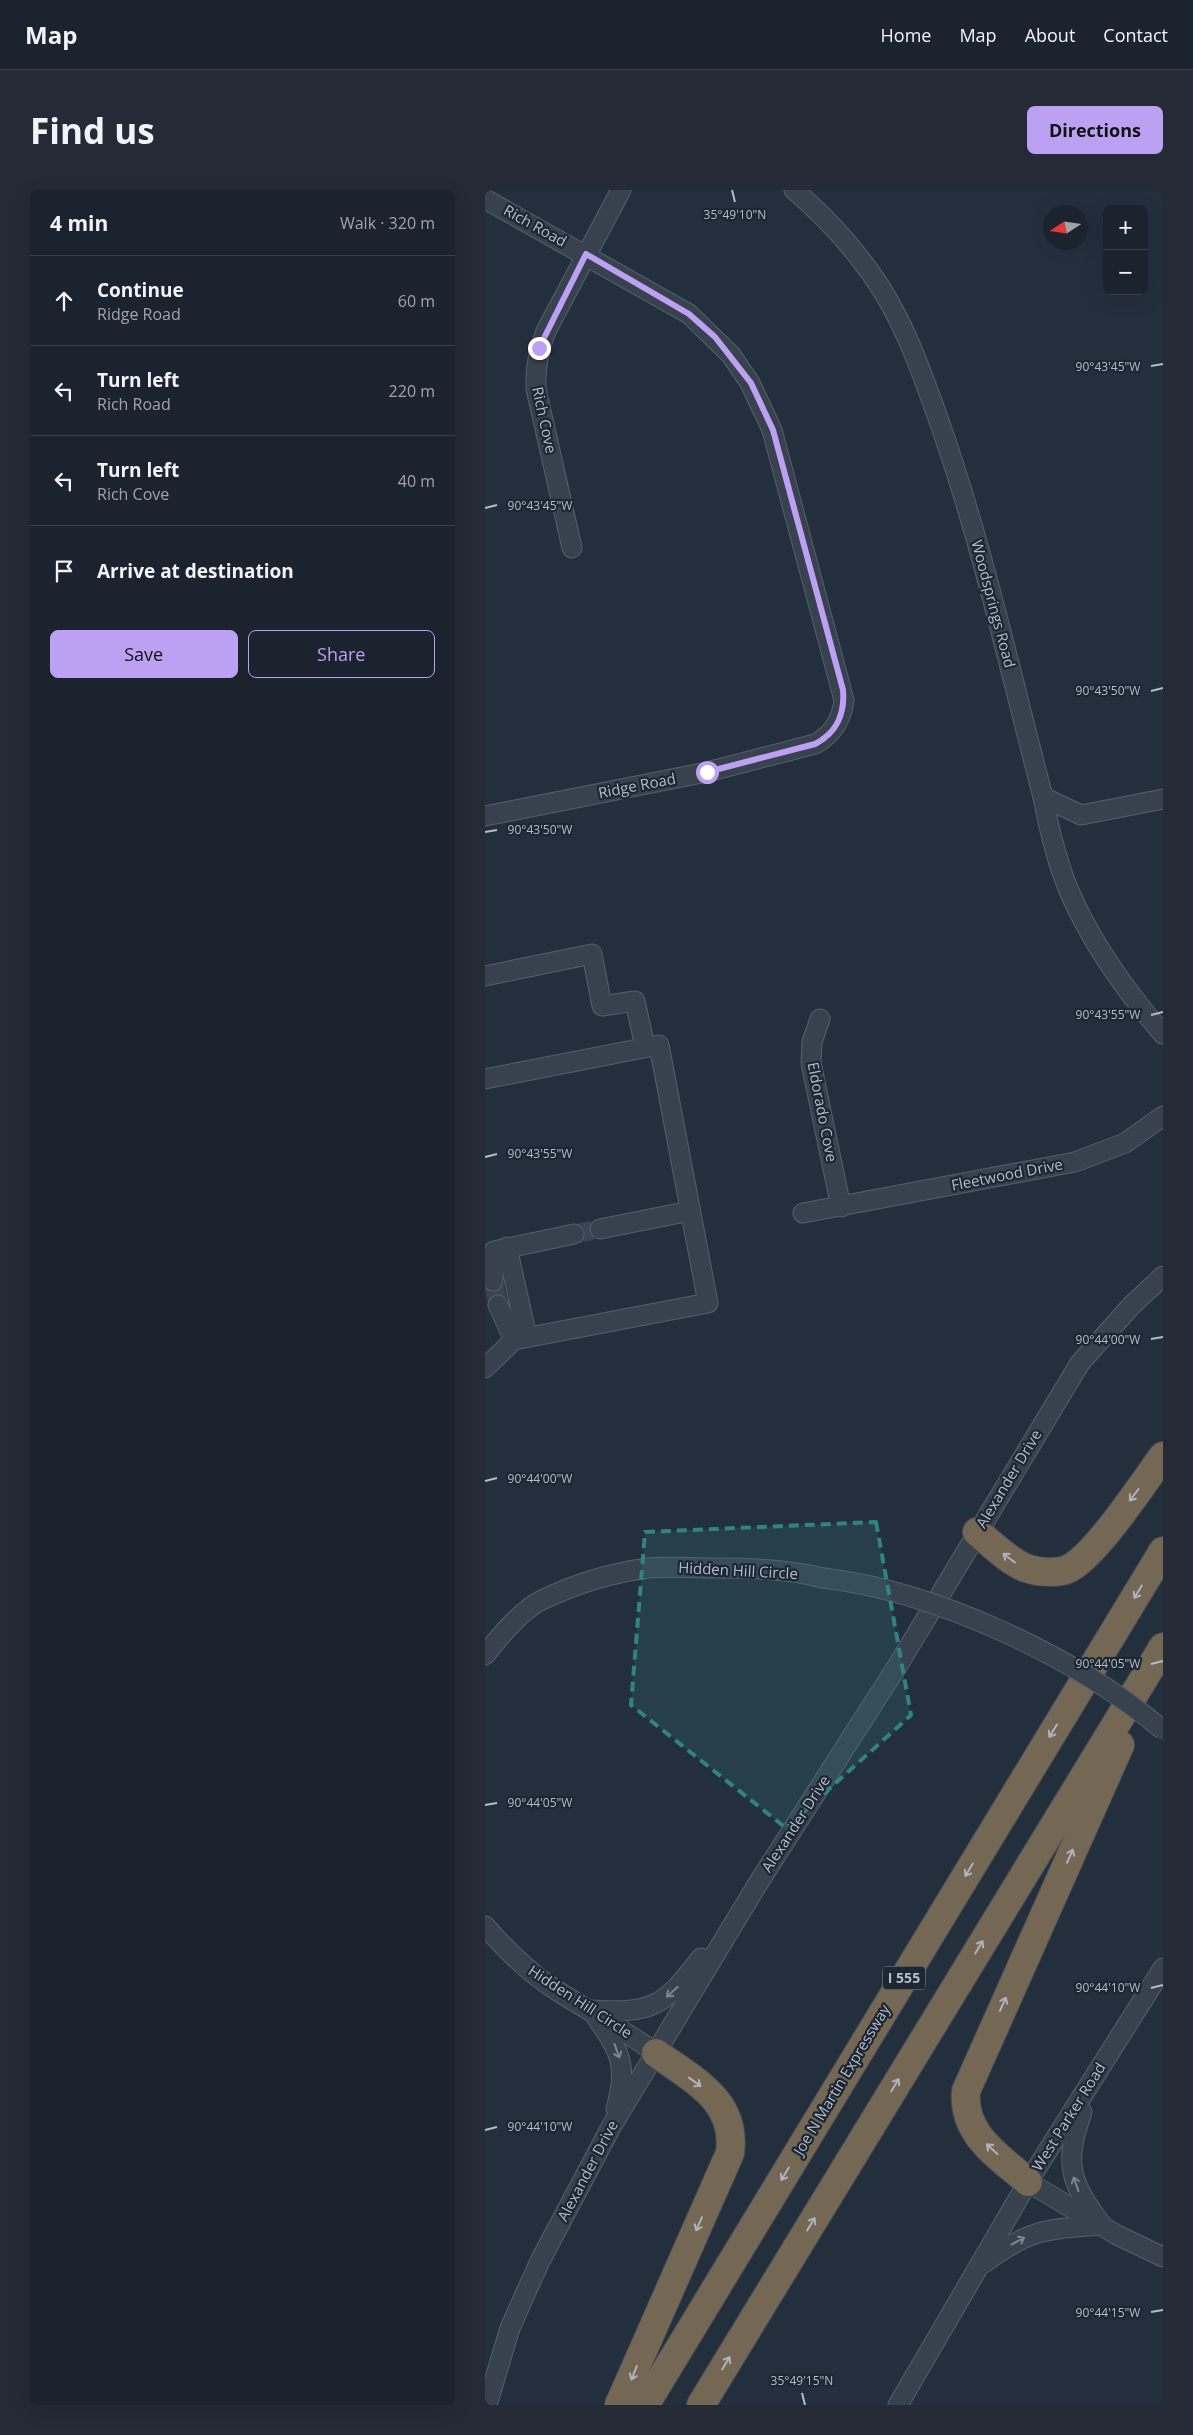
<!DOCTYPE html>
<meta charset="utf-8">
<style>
:root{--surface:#1b232e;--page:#242b36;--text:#f1f3f6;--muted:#a0a4aa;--line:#39404a;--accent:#bca0f2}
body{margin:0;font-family:"Open Sans",sans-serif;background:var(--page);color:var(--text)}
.controls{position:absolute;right:15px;top:15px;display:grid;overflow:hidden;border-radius:8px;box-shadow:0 5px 20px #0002}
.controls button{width:45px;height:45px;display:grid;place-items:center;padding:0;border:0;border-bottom:1px solid var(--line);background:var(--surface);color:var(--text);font:25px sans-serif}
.compass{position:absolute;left:558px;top:15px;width:45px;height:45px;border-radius:50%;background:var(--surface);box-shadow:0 5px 20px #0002;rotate:258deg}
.stop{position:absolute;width:15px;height:15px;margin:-11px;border:4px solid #bca0f2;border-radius:50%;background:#fff}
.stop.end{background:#bca0f2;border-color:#fff;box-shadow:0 1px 5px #0008}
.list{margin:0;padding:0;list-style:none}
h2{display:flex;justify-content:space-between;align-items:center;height:65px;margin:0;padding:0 20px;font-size:21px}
h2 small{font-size:16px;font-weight:400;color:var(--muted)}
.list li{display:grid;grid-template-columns:32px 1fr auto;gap:15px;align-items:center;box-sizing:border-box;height:90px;padding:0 20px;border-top:1px solid var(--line)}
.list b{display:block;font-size:19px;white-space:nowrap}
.list p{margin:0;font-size:16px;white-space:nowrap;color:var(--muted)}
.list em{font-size:16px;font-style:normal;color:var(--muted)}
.actions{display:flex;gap:10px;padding:15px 20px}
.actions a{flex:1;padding:11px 0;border:1px solid var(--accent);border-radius:8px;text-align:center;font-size:18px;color:var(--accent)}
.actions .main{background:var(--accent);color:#111}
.icon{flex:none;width:28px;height:28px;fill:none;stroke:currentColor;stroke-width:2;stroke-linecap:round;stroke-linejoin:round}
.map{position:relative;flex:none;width:678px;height:2215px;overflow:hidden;border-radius:8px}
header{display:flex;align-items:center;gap:30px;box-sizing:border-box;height:70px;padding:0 25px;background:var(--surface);border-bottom:1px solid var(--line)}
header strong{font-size:24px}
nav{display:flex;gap:28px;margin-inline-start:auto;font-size:18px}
.intro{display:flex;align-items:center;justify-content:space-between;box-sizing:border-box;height:120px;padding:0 30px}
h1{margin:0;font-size:35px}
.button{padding:12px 22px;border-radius:8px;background:var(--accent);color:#111;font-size:18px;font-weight:700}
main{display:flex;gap:30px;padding:0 30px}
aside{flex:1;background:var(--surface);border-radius:8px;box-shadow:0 5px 20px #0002}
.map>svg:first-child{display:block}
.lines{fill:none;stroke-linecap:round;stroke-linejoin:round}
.minor-tunnel{stroke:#3a4453;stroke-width:19;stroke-dasharray:19 9;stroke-linecap:butt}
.minor-casing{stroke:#565f6c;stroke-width:21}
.highway-casing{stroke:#434c59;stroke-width:30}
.minor{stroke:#38414e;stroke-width:19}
.highway{stroke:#746855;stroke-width:28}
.minor-bridge-casing{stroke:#565f6c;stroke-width:21;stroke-linecap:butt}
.minor-bridge{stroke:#38414e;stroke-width:19}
.oneway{stroke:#aeb4bd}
.oneway2{stroke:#7c8592}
.route{stroke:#bca0f2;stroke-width:6}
.marked{fill:#308480;fill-opacity:0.2;stroke:#308480;stroke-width:4;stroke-dasharray:10 6;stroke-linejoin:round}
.ticks{fill:none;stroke:#b4bcc9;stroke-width:2}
.labels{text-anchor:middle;stroke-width:4.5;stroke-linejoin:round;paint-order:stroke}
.shield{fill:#1d2633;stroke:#878f9c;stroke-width:1}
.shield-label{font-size:14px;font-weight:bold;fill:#b4bcc9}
.street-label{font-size:15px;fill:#b4bcc9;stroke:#1d2633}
.ticks-label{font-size:12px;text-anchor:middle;fill:#b4bcc9;stroke:#1d2633;stroke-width:4.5;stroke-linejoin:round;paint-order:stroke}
</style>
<header>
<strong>Map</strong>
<nav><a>Home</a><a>Map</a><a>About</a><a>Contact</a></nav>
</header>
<div class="intro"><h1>Find us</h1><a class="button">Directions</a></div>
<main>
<aside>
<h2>4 min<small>Walk · 320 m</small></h2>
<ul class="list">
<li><svg class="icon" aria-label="ahead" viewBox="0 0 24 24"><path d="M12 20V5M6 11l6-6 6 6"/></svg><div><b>Continue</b><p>Ridge Road</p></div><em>60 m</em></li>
<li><svg class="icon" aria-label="left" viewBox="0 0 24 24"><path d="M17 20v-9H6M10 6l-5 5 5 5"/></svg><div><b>Turn left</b><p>Rich Road</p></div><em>220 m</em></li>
<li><svg class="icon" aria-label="left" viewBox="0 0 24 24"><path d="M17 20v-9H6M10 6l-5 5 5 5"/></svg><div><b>Turn left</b><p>Rich Cove</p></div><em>40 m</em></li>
<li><svg class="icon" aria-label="arrive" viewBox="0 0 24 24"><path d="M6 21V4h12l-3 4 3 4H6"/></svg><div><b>Arrive at destination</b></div></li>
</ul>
<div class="actions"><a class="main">Save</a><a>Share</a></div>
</aside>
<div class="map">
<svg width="678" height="2215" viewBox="0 0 678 2215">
<rect width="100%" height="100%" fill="#242f3e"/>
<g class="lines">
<g class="minor-tunnel">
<path d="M89,1044l26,-5"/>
<path d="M8,1091l5,24"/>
</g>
<g class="minor-casing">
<g id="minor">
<path d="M309,0c26,22 50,47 70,74 36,46 56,103 75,157 43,122 71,250 104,376 6,32 14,66 27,96 21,49 58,101 93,141"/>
<path d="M0,9l204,115 42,41 19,28 22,47 72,270c-2,19 -12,35 -29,44l-108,28 -222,44"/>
<path d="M87,358l-36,-159c-1,-21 2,-38 10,-58l75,-141"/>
<path d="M558,607l38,18 82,-16"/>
<path d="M0,786l107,-22 10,52 33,-5 10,46"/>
<path d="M335,829l-8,23 -1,21 30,144"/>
<path d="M0,889l174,-34 49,258 -194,37 -29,28"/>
<path d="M318,1023l272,-51 50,-19 38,-27"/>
<path d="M115,1039l90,-18"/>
<path d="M22,1057l20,90"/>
<path d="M8,1091l1,-30 80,-17"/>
<path d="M13,1115l16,35"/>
<path d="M0,1465c14,-18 36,-45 57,-55 33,-16 69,-27 106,-32 21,-2 43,0 65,0 37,0 74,1 110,10"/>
<path d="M0,1736c21,24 44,47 71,64 33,21 68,40 100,63"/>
<path d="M106,1820c62,4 73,-4 110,-52"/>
<path d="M111,1827c25,36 32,48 20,92"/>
<path d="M597,1922c-18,52 -13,69 20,113"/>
<path d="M543,1992l89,53 46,22"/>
<path d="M499,2073c46,-34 62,-34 118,-38"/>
<path d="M2,2215l23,-77 30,-67 71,-134 146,-242 141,-220 182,-302 52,-58 31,-29"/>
<path d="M413,2215l130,-223 135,-214"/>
</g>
</g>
<g class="highway-casing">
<g id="highway">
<path d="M492,1342c15,12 31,29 49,36 11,4 31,6 42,1 27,-12 75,-86 95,-113"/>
<path d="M543,1992c-29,-26 -66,-47 -62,-91l154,-346"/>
<path d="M134,2215l111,-252c7,-53 -37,-73 -74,-100"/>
<path d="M160,2215l518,-854"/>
<path d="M216,2215l462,-758"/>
</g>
</g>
<use href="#minor" class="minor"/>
<use href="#highway" class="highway"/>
<g class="minor-bridge-casing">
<path id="minor-bridge" d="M338,1388c113,13 253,79 340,152"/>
</g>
<use href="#minor-bridge" class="minor-bridge"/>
</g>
<defs><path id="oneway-shaft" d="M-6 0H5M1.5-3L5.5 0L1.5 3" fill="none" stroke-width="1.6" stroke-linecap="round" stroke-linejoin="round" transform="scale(1.25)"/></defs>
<g class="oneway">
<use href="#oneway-shaft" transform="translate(649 1305) rotate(127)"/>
<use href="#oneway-shaft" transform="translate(524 1368) rotate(-143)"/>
<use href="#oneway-shaft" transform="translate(653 1402) rotate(121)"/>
<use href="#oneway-shaft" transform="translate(568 1541) rotate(121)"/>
<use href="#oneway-shaft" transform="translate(585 1666) rotate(-66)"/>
<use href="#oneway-shaft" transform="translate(484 1680) rotate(121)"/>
<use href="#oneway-shaft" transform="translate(494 1757) rotate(-59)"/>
<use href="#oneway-shaft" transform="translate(518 1814) rotate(-66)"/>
<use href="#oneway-shaft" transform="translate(210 1892) rotate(36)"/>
<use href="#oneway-shaft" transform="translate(410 1895) rotate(-59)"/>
<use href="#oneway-shaft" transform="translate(507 1959) rotate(-137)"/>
<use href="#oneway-shaft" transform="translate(300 1984) rotate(121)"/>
<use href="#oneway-shaft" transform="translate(214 2034) rotate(114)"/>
<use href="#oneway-shaft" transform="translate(326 2034) rotate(-59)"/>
<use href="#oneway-shaft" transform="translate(241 2173) rotate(-59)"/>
<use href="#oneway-shaft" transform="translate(149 2183) rotate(112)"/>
</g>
<g class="oneway2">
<use href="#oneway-shaft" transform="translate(187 1802) rotate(138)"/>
<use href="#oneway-shaft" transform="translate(132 1861) rotate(70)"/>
<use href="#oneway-shaft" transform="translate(591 1994) rotate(-109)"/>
<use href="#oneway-shaft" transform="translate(533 2051) rotate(-28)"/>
</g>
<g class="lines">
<path class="route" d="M54,158l47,-94 103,60 26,23 36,46 22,47 70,260c2,23 -6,43 -28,54l-108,28"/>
</g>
<path class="marked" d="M391,1332l35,193 -125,113 -155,-123 14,-173z"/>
<path class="ticks" d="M247,0l3,12M666,176l12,-2M0,318l12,-3M666,501l12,-3M0,642l12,-2M666,825l12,-3M0,967l12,-3M666,1149l12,-2M0,1291l12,-3M666,1474l12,-3M0,1615l12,-2M666,1798l12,-3M0,1940l12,-3M666,2122l12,-2M317,2203l3,12"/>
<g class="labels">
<rect class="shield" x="398" y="1776.5" width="42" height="23" rx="4"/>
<g class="shield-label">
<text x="419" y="1793">I 555</text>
</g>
<g class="street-label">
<text transform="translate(50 36) rotate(29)" y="5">Rich Road</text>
<text transform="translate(59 230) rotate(78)" y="5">Rich Cove</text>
<text transform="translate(508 414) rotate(75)" y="5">Woodsprings Road</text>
<text transform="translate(152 596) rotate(-11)" y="5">Ridge Road</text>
<text transform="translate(337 922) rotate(79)" y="5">Eldorado Cove</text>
<text transform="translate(522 985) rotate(-11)" y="5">Fleetwood Drive</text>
<text transform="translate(524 1289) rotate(-59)" y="5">Alexander Drive</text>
<text transform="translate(253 1381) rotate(3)" y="5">Hidden Hill Circle</text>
<text transform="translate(311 1634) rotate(-57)" y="5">Alexander Drive</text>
<text transform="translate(95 1812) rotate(33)" y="5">Hidden Hill Circle</text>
<text transform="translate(357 1890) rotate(-59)" y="5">Joe N Martin Expressway</text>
<text transform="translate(584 1927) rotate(-58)" y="5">West Parker Road</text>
<text transform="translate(103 1981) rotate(-62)" y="5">Alexander Drive</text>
</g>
</g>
<g class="ticks-label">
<text x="250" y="29">35°49'10"N</text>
<text x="623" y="181">90°43'45"W</text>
<text x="55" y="320">90°43'45"W</text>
<text x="623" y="505">90°43'50"W</text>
<text x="55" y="644">90°43'50"W</text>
<text x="623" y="829">90°43'55"W</text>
<text x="55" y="968">90°43'55"W</text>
<text x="623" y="1154">90°44'00"W</text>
<text x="55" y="1293">90°44'00"W</text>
<text x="623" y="1478">90°44'05"W</text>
<text x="55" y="1617">90°44'05"W</text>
<text x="623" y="1802">90°44'10"W</text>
<text x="55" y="1941">90°44'10"W</text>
<text x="623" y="2127">90°44'15"W</text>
<text x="317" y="2195">35°49'15"N</text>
</g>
</svg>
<div class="controls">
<button>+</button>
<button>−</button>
</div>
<svg class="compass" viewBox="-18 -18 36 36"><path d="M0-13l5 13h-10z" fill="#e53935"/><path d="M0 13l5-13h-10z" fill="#a0a4aa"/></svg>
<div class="stop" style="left:222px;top:582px"></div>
<div class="stop end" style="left:54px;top:158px"></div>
</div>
</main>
